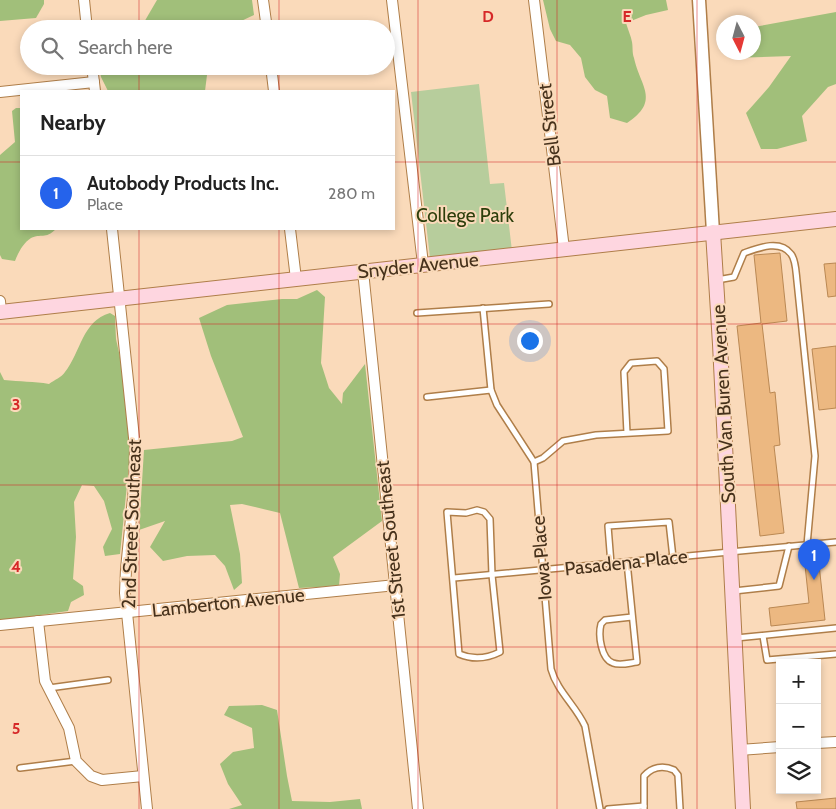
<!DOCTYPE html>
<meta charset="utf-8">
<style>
:root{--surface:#fff;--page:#f2f2f2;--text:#222;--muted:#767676;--line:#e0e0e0;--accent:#2563eb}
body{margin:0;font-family:Cabin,sans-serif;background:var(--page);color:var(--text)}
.controls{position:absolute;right:15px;bottom:15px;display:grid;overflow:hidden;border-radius:0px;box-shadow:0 2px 8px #0003}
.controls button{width:45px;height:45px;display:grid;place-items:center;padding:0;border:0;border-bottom:1px solid var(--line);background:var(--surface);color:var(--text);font:25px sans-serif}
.compass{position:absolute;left:716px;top:15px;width:45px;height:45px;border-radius:50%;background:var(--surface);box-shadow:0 2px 8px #0003;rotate:174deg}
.you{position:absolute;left:529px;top:340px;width:18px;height:18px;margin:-12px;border:4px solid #fff;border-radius:50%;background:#1a73e8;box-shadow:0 0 0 8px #1a73e833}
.badge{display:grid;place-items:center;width:32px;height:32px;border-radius:50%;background:var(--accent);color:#fff;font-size:16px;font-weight:700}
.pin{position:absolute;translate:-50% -41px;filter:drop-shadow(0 1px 2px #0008)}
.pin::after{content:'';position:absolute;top:26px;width:18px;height:15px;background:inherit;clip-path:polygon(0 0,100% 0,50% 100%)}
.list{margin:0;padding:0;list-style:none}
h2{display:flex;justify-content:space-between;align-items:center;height:65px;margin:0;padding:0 20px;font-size:21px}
h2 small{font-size:16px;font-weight:400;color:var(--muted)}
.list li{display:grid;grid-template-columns:32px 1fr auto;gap:15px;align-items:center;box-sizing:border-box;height:75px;padding:0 20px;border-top:1px solid var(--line)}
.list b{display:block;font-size:19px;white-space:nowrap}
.list p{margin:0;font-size:16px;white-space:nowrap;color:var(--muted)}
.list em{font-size:16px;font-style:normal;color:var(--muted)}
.icon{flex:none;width:28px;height:28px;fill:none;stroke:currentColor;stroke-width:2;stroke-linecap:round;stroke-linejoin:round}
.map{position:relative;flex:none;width:836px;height:809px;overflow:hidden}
.search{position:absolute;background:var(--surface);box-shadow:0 2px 8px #0003;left:20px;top:20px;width:375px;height:55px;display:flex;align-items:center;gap:12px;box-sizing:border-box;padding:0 18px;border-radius:28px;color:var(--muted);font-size:19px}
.panel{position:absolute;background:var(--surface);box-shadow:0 2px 8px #0003;left:20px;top:90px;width:375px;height:140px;border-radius:0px}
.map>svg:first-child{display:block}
.green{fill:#b7cd9c}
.forest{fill:#a1bf7a}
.building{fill:#ecb881;stroke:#ba8853}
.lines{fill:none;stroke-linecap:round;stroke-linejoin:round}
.service-casing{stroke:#af7e49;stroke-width:8}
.minor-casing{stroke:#af7e49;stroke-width:12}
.tertiary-casing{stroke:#af7e49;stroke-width:15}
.secondary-casing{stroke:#af7e49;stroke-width:16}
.service{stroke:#fff;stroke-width:5}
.minor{stroke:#fff;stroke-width:10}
.tertiary{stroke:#fff;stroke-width:12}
.secondary{stroke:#fed6e0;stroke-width:14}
.grid{fill:none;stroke:#d62828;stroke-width:1;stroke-opacity:0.55}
.labels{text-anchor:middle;stroke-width:4;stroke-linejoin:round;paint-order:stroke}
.street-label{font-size:19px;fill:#46311b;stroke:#fadaba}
.park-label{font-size:19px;fill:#2c3e0b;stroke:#fadaba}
.grid-label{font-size:16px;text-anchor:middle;font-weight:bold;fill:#d62828;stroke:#fadaba;stroke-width:4;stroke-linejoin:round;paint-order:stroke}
</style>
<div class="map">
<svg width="836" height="809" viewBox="0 0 836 809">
<rect width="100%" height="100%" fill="#fadaba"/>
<path class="green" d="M479,84l11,100 14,-1 8,68 -82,7 -19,-166z"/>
<g class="forest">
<path d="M0,0h44v4l-8,14 -36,3z"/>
<path d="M157,0h95l2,15 -30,14h-80l-1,-5z"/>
<path d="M543,0h123l2,10 -22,5 -20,8c2,7 5,13 6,19 1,5 0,11 2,16 6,28 27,43 -7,65l-17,-5 -3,-22 -12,-6 -10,-13 -4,-19 -11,-13 -14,-4 -6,-12z"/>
<path d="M836,12v72l-8,3 -26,29 5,25 -30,8h-16l-15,-36 23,-26 22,-31 -60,2 -2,-5 25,-1v-25z"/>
<path d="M99,66h117l-8,1 -3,24h-97l-7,-14z"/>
<path d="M16,108h5v121h35c-11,11 -15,4 -25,9 -8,5 -13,15 -16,23l-13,-2 -2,-4v-100l15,-13 -3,-31z"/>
<path d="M317,290l8,7 -4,66 8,25 13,16 1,-11 22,-29 17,157 -49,36 7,17 -1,12 -40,2 -19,-75 -38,-9 -12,1 10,49 2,29 -8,7 -9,-24 -10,-11 -28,1 -24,5 -13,-14 15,-26 -26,9 5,-80 88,-9 11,-4 -32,-81 -12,-38 28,-13 55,-6h15z"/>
<path d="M110,313l5,3 1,23 7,32 8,74 -11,109 -15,2 -2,-9 9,-18 -8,-28 -10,-15 -12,-1 -8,17 2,35 -3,42 10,7 1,9 -13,7 -3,9 -68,10v-249l4,8c16,2 30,1 45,4 5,-4 13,-7 16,-12 16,-20 17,-51 45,-59z"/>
<path d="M262,705l15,5 10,66 5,25 38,1 30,-3 2,10h-133l13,-4 -14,-21 -8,-20 13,-12 21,-4 -2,-20 -28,-13 5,-9z"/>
</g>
<g class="building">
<path d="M780,253l7,68 -25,3 8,69 5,-1 5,53 -6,1 10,87 -24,3 -23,-210 24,-3 -7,-68z"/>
<path d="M836,263v33l-8,1 -4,-33z"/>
<path d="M836,346v62l-17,2 -7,-61z"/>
<path d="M818,555l7,65 -54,6 -2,-18 40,-5 -5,-47z"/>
<path d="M836,798v11h-39l-1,-7z"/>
</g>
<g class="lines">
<g class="service-casing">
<g id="service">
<path d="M717,280l17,-3 10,-24c14,-5 36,-14 47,1 5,6 5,19 6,27l18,175 -8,89"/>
<path d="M483,308l8,82 6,15 37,57 17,207c6,22 25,37 34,57l15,83"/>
<path d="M417,313l132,-9"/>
<path d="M427,397l64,-7"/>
<path d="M534,462l9,-4 20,-17 33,-6 72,-4 -4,-62 -7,-8 -26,2 -7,9 3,61"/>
<path d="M477,510l7,2 6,7 2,56 8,77c-14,7 -27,8 -41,2l-12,-142 19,1z"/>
<path d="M627,562l10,100c-8,1 -17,4 -24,1 -12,-4 -15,-28 -12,-39l4,-4 27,-3"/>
<path d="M611,564l-3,-38 61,-4 4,36"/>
<path d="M454,578l382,-36"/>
<path d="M734,591l45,-5 10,-40"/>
<path d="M763,636l4,24 69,-6"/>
<path d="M736,638l100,-10"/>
<path d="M49,688l59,-8"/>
<path d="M20,768l56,-7"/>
<path d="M608,809l36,-3"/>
<path d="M644,809v-33c8,-9 19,-11 30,-6l4,5 2,34"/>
</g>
</g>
<g class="minor-casing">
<g id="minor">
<path d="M84,0l3,29"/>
<path d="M263,0l4,29"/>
<path d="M392,0l31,264"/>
<path d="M534,0l30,249"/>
<path d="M92,66l3,25"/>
<path d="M271,66l3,25"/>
<path d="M0,92l94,-10"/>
<path d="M112,229l23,218 -1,41 -8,81 -1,24 22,216"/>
<path d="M290,229l6,50"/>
<path d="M363,271l55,538"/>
<path d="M0,301l1,11"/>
<path d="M38,621l7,60 24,47 7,33 15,15 11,4 41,-4"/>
<path d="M0,625l396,-40"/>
<path d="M817,743l19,-1"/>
<path d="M739,750l41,-3"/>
</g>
</g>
<g class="tertiary-casing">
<path id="tertiary" d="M699,0l14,232"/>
</g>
<g class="secondary-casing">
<g id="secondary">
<path d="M713,232l7,112 23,465"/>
<path d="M0,312l836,-93"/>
</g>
</g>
<use href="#service" class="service"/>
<use href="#minor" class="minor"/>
<use href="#tertiary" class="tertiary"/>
<use href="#secondary" class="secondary"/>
</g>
<path class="grid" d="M139,0v29M279,0v29M418,0v809M557,0v809M697,0v809M139,66v25M279,66v25M0,162h21M394,162h442M139,229v580M279,229v580M0,324h836M0,485h836M0,647h836"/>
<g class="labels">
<g class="street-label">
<text transform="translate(549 125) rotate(-97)" y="7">Bell Street</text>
<text transform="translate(418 265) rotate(-6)" y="7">Snyder Avenue</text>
<text transform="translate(723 404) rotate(-93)" y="7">South Van Buren Avenue</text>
<text transform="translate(131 524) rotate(-88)" y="7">2nd Street Southeast</text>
<text transform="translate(390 540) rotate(-96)" y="7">1st Street Southeast</text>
<text transform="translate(541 558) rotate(-95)" y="7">Iowa Place</text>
<text transform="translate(626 562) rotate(-6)" y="7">Pasadena Place</text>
<text transform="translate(228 602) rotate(-6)" y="7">Lamberton Avenue</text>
</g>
<g class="park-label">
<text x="465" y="222">College Park</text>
</g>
</g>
<g class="grid-label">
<text x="488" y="22">D</text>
<text x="627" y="22">E</text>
<text x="16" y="410">3</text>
<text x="16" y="572">4</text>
<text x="16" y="734">5</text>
</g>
</svg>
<div class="controls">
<button>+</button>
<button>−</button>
<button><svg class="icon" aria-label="layers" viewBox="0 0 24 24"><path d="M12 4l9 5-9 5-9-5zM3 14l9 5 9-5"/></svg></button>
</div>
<svg class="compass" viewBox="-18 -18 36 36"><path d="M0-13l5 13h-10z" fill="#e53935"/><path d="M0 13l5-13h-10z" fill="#767676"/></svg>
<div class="you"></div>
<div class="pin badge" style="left:814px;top:580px">1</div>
<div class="search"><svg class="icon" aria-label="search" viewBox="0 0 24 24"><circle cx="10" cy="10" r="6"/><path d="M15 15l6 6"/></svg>Search here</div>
<section class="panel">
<h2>Nearby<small></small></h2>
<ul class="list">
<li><span class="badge">1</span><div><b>Autobody Products Inc.</b><p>Place</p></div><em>280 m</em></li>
</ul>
</section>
</div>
